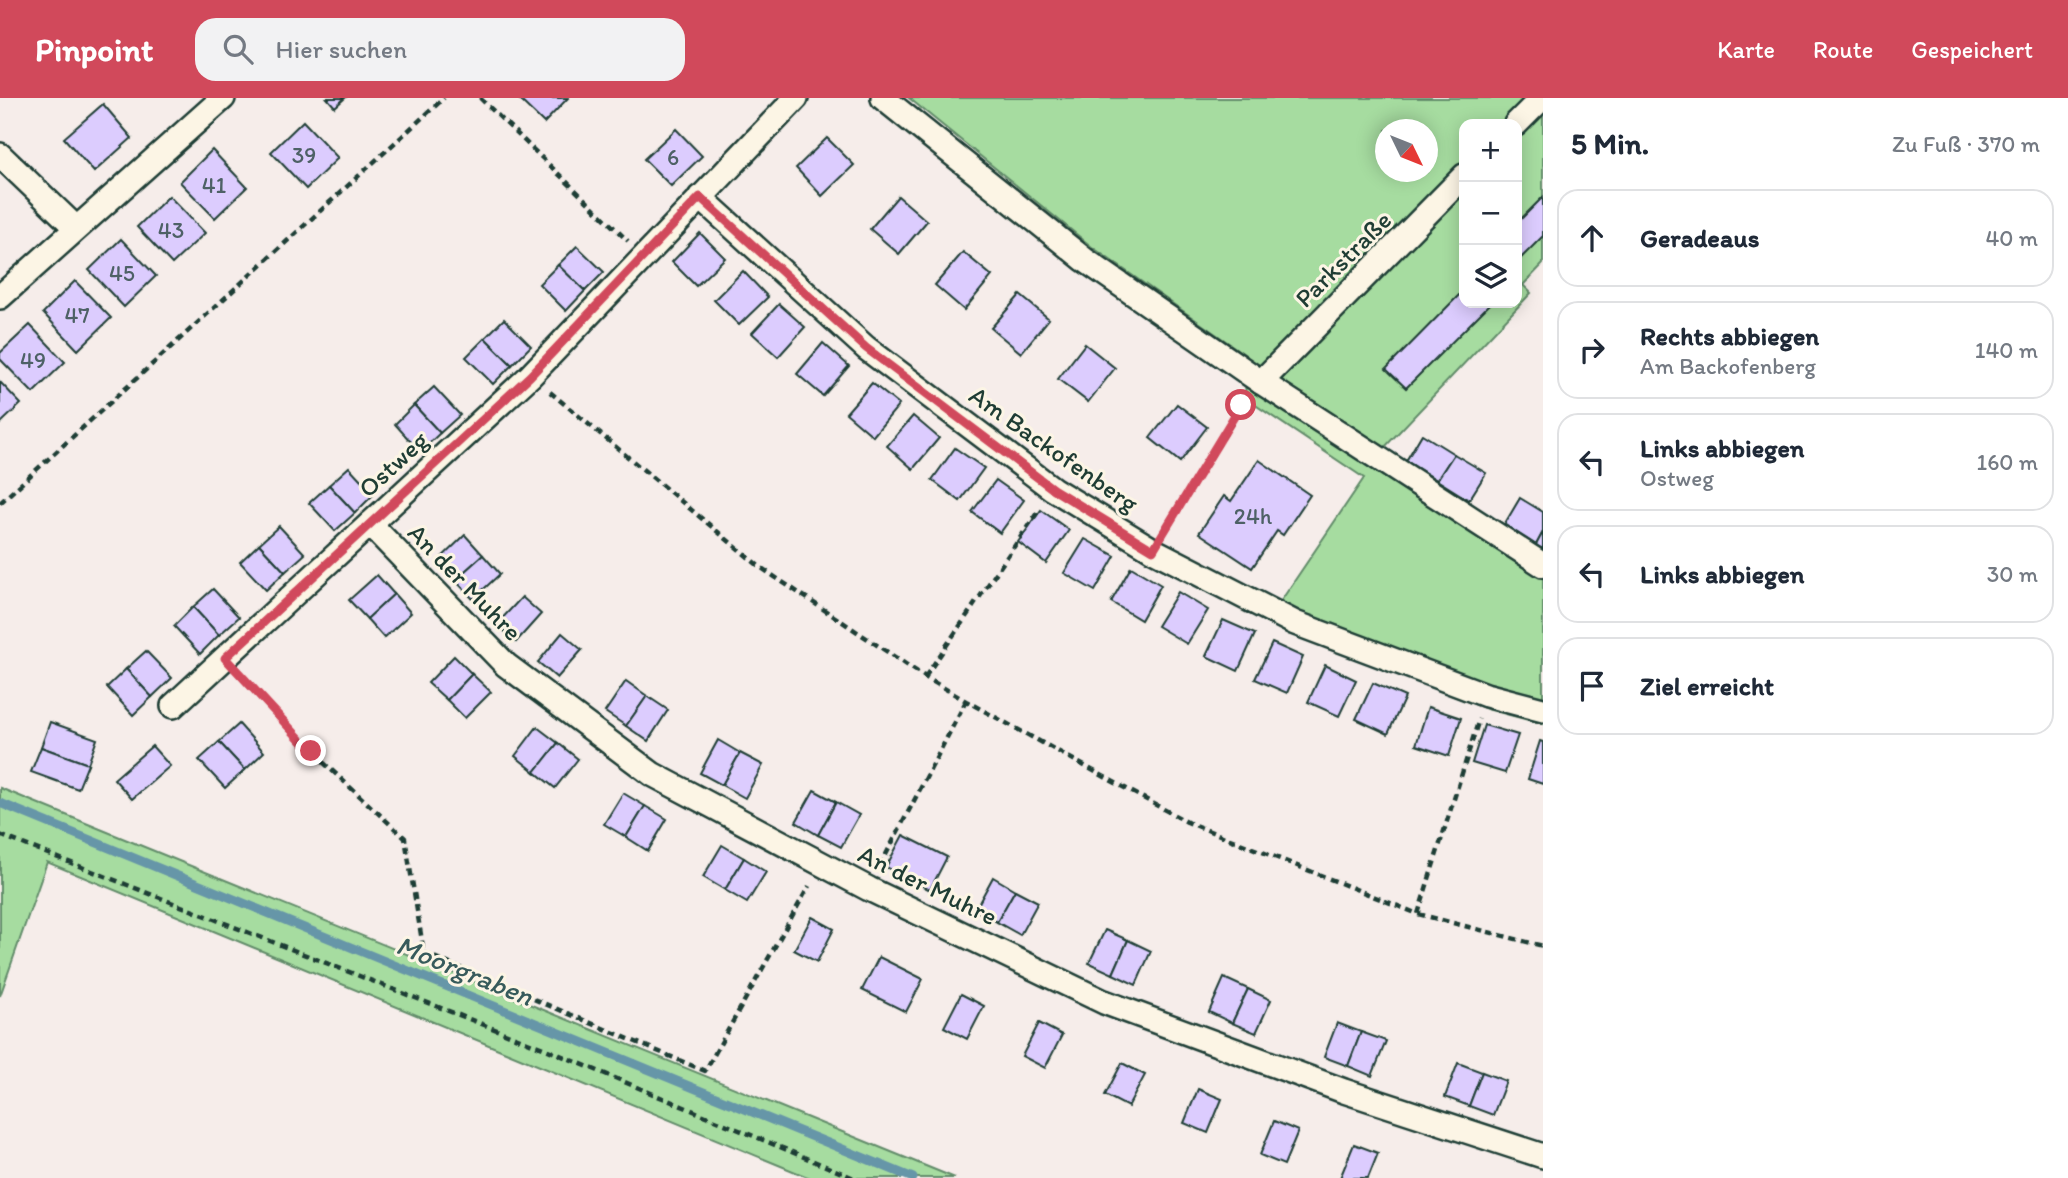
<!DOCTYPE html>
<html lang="de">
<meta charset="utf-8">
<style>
:root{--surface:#fff;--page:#f2f2f3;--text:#1f2937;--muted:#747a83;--line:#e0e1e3;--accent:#d1495b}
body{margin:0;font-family:Itim,sans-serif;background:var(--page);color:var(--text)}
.controls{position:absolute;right:21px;top:21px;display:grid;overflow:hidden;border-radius:14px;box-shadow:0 4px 18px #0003}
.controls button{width:63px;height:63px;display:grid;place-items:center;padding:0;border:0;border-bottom:2px solid var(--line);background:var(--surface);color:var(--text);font:35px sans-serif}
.compass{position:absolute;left:1375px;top:21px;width:63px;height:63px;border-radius:50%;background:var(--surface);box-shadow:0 4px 18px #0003;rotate:133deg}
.stop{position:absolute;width:21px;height:21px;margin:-16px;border:5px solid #d1495b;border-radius:50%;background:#fff}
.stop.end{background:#d1495b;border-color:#fff;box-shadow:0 2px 7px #0008}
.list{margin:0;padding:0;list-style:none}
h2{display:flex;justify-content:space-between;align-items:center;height:91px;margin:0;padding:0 28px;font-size:30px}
h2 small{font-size:23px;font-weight:400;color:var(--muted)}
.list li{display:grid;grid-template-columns:46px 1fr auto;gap:21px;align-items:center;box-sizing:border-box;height:98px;margin:0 14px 14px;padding:0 14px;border:2px solid var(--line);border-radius:21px}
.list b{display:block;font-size:26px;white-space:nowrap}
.list p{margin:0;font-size:23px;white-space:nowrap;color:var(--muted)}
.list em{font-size:23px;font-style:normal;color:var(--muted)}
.icon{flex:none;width:38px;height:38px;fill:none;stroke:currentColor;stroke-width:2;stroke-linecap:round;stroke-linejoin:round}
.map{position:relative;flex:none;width:1543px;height:1080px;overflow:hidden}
header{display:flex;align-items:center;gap:42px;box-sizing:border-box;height:98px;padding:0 35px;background:var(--accent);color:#fff}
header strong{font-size:33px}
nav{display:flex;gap:38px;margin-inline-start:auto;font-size:24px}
.search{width:490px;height:63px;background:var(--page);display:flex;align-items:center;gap:18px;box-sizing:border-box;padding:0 24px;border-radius:21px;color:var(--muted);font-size:26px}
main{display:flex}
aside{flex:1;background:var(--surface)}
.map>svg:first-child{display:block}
.green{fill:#a6dca0;stroke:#628c6a;stroke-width:2;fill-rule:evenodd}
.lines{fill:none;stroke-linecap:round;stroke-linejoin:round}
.stream{stroke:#6696a8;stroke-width:9}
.building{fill:#dcccfe;stroke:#1f3d34;stroke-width:2}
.minor-casing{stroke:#1f3d34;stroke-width:28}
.path{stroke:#1f3d34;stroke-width:4.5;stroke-dasharray:7 5;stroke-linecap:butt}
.minor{stroke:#fcf5e5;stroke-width:23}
.route{stroke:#d1495b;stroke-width:9}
.labels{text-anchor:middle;stroke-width:6;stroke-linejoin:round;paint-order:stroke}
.number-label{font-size:23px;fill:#4e6166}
.street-label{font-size:26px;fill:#1f3d34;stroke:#fcf5e5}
.water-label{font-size:28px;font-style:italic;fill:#375b5b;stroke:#fcf5e5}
</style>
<header>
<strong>Pinpoint</strong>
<div class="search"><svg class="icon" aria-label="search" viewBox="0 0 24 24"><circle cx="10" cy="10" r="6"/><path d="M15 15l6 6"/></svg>Hier suchen</div>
<nav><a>Karte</a><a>Route</a><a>Gespeichert</a></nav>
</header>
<main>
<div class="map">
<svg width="1543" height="1080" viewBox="0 0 1543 1080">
<rect width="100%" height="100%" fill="#f6edea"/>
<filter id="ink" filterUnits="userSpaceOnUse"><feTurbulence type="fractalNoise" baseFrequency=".0143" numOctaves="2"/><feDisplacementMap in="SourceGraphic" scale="14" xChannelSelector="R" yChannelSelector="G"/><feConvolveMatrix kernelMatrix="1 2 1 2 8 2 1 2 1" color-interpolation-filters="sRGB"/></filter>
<g filter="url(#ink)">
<g class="green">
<path d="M909,0h634v166l-20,21 8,8 -150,158 162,103v170l-56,-15 -221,-86 98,-145 -119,-80 2,-42 -155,-109zM1464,26h53v179h-53zM1386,32h42v42h-42z"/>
<path d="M0,690l955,390h-145l-763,-316 -47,134z"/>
</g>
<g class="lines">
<path class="stream" d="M0,705l913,375"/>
</g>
<g class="building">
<path d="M327,0h18l-10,9z"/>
<path d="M518,0h50l-24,25z"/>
<path d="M103,6l29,34 -38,34 -30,-34z"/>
<path d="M303,23l35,37 -32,31 -35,-37z"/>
<path d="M676,31l26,27 -31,30 -27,-27z"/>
<path d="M827,40l27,27 -32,31 -26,-28z"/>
<path d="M212,52l35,37 -32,31 -35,-36z"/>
<path d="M169,98l36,37 -33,31 -35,-37z"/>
<path d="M898,98l29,25 -28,33 -29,-25z"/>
<path d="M1543,99v39l-26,26v-39z"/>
<path d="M700,135l25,25 -29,28 -24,-24z"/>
<path d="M121,141l35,37 -32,31 -35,-37z"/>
<path d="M577,148l27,26 -19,19 -27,-26z"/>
<path d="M963,154l29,24 -28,34 -29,-25z"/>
<path d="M558,167l27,26 -19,20 -27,-27z"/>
<path d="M743,173l25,26 -29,28 -25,-25z"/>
<path d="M75,183l36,37 -33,32 -35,-37z"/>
<path d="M1464,192v13h27l-85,85 -20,-19z"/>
<path d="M1020,197l29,24 -28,34 -30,-25z"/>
<path d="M779,206l26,23 -27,30 -26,-24z"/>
<path d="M504,221l27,27 -19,19 -27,-27z"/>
<path d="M30,227l35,37 -32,31 -33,-34v-6z"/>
<path d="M485,240l27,27 -19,19 -27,-27z"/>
<path d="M823,245l26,23 -26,30 -26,-22z"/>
<path d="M1085,246l30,24 -27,34 -30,-23z"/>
<path d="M0,284l21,22 -21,20z"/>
<path d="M872,285l27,22 -26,31 -27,-23z"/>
<path d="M434,289l26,28 -20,18 -26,-28z"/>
<path d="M1177,306l30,23 -27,35 -30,-24z"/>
<path d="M414,307l26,28 -20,19 -25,-28z"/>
<path d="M913,318l26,22 -26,31 -26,-23z"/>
<path d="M1422,336l32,20 -17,26 -31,-19z"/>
<path d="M955,350l29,20 -24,33 -28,-21z"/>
<path d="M1454,356l32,19 -17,27 -32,-20z"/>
<path d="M1259,362l51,35 -27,40 -6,-4 -25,37 -53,-35 25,-37 7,5z"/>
<path d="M349,369l25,27 -19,19 -26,-28z"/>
<path d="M996,382l28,20 -24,33 -28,-21z"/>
<path d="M329,387l26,28 -20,18 -26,-28z"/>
<path d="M1520,400l23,14v20l-7,13 -32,-20z"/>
<path d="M1041,412l28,20 -23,33 -28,-21z"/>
<path d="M279,428l26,28 -20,18 -26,-28z"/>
<path d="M1543,434v17l-7,-4z"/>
<path d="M465,437l18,20 -28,25 -17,-19z"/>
<path d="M1085,441l30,17 -20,35 -31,-18z"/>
<path d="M259,446l26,28 -19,18 -26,-28z"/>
<path d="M483,457l17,19 -27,25 -18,-19z"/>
<path d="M1131,469l30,18 -20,35 -30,-18z"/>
<path d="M377,477l17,19 -27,25 -18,-19z"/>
<path d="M213,491l26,28 -20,18 -26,-28z"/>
<path d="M1178,494l30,18 -21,34 -30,-18z"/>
<path d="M394,496l17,19 -27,25 -17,-19z"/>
<path d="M522,499l19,17 -25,28 -19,-18z"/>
<path d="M193,509l26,28 -19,19 -26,-28z"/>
<path d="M1223,522l32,14 -17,37 -32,-15z"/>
<path d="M562,535l20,17 -25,28 -19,-16z"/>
<path d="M1272,545l31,14 -16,36 -32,-14z"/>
<path d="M146,553l26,27 -20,19 -26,-28z"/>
<path d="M454,558l18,18 -25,26 -19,-17z"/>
<path d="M1325,567l31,15 -17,36 -31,-14z"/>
<path d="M126,571l26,28 -19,18 -26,-28z"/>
<path d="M472,576l19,18 -26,26 -18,-18z"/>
<path d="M626,583l21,15 -21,30 -21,-14z"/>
<path d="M1373,585l32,14 -17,37 -32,-15z"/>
<path d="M647,598l21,14 -20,31 -22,-15z"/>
<path d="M1428,609l33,11 -12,38 -33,-11z"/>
<path d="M50,624l47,17 -9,25 -47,-17z"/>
<path d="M239,626l25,28 -19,18 -26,-28z"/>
<path d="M1484,627l34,10 -13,38 -33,-10z"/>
<path d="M537,629l21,16 -23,29 -20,-16z"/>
<path d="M718,642l22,13 -18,32 -22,-12z"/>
<path d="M1540,643l3,1v42l-15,-5z"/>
<path d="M219,644l26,28 -20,18 -26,-28z"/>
<path d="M558,645l20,16 -23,29 -20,-16z"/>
<path d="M152,648l18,20 -38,33 -18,-20z"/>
<path d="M41,649l47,17 -10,25 -47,-17z"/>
<path d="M740,655l23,12 -18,33 -23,-13z"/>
<path d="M814,692l22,12 -18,33 -22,-13z"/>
<path d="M623,695l22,13 -19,31 -22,-13z"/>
<path d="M836,704l23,13 -18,32 -23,-12z"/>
<path d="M645,708l22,13 -19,32 -22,-14z"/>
<path d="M903,737l44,22 -17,33 -44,-23z"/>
<path d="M722,747l22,13 -19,32 -22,-13z"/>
<path d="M744,760l22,14 -19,31 -22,-13z"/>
<path d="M993,779l22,13 -18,32 -22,-12z"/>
<path d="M1015,792l23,12 -18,33 -23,-13z"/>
<path d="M812,819l22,12 -17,33 -23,-12z"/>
<path d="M1105,832l23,10 -15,34 -24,-11z"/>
<path d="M1128,842l23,11 -15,34 -23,-11z"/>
<path d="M879,859l44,22 -17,33 -44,-22z"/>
<path d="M1224,880l24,11 -16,34 -23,-11z"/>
<path d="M1248,891l23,11 -15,33 -24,-10z"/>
<path d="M961,896l23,12 -17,33 -23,-12z"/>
<path d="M1039,925l23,12 -17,33 -23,-12z"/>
<path d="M1337,925l24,9 -13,34 -24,-9z"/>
<path d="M1361,934l25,9 -14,35 -24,-10z"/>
<path d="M1122,965l23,12 -17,32 -23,-12z"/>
<path d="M1458,965l24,9 -13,34 -24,-9z"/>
<path d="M1482,974l24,9 -13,34 -24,-9z"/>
<path d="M1198,991l24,10 -14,34 -24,-10z"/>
<path d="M1274,1023l24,10 -14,34 -24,-10z"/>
<path d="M1354,1046l24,9 -10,25h-28z"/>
</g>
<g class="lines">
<g class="minor-casing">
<g id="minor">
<path d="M883,0l202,162 176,122 282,183"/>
<path d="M1516,26l26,-26"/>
<path d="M0,57l75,72"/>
<path d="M700,99l166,151 187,141 100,61 142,73 191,72 57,15"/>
<path d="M0,199l223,-199"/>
<path d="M1261,284l203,-206"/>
<path d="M370,426l136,141 146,109 217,115 235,113 240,89 199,65"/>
<path d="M173,608l357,-330 266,-278"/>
</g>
</g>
<g class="path">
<path d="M480,0l148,143"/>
<path d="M550,294l210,175 165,110 41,24 221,121 231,92 125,32"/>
<path d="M0,405l444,-405"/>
<path d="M1165,432l80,-129"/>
<path d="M240,577l71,76 94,87 19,115 281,118 104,-185"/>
<path d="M925,579l114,-167"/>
<path d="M0,737l548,215 306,128"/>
<path d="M880,768l86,-165"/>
<path d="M1418,816l61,-195"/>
</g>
<use href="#minor" class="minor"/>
</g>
</g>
<g class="lines" filter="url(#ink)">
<path class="route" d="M311,653l-86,-93 305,-282 170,-179 166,151 187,141 100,61 88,-145"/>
</g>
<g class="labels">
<g class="number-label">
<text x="304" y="65">39</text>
<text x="673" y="67">6</text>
<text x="214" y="95">41</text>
<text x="171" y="140">43</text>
<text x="122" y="183">45</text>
<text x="77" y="225">47</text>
<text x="33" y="270">49</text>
<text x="1253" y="426">24h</text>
</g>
<g class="street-label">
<text transform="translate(1343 161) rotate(-45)" y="9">Parkstraße</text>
<text transform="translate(1054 351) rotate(35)" y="9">Am Backofenberg</text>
<text transform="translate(393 366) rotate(-43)" y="9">Ostweg</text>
<text transform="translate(465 484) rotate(46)" y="9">An der Muhre</text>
<text transform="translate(928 787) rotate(26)" y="9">An der Muhre</text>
</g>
<g class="water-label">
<text transform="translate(465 872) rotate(22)" y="10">Moorgraben</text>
</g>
</g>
</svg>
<div class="controls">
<button>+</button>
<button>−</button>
<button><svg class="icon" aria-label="layers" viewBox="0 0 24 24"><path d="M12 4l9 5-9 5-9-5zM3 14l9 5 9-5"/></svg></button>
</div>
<svg class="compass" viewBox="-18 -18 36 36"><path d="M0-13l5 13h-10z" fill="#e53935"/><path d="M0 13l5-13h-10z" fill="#747a83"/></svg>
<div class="stop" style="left:1241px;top:307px"></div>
<div class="stop end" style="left:311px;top:653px"></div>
</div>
<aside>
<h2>5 Min.<small>Zu Fuß · 370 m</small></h2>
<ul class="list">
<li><svg class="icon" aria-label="ahead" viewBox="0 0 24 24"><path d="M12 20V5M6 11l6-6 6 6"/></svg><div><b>Geradeaus</b></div><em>40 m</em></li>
<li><svg class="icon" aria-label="right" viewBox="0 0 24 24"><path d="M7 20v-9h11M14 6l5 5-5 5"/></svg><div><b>Rechts abbiegen</b><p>Am Backofenberg</p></div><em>140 m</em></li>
<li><svg class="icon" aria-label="left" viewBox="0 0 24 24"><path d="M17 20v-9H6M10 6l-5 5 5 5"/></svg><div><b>Links abbiegen</b><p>Ostweg</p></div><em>160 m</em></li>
<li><svg class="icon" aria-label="left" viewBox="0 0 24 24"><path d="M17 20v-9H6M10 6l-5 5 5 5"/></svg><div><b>Links abbiegen</b></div><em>30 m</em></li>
<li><svg class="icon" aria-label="arrive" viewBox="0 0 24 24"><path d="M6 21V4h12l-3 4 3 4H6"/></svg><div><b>Ziel erreicht</b></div></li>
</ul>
</aside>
</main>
